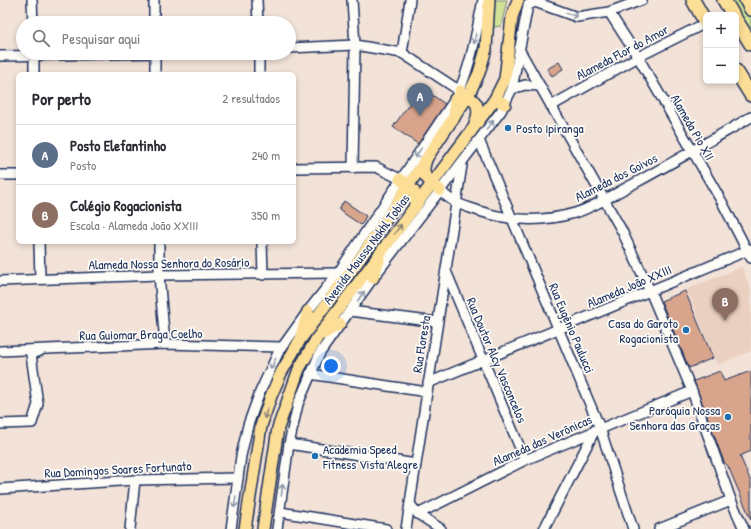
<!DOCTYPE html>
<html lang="pt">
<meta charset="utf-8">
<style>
:root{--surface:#fff;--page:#f7f7f7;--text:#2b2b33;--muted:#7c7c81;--line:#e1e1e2;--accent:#0f766e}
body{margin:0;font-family:"Patrick Hand",sans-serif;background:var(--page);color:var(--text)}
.controls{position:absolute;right:12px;top:12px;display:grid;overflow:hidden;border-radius:6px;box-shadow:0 2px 6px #0003}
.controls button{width:36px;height:36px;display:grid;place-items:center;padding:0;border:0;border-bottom:1px solid var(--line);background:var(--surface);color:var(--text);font:20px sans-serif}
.you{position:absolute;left:331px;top:366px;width:14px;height:14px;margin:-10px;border:3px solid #fff;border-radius:50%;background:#1a73e8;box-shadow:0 0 0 6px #1a73e833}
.badge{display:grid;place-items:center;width:26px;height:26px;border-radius:50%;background:var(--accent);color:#fff;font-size:13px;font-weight:700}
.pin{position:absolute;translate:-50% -33px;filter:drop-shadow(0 1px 2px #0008)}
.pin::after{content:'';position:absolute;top:21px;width:14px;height:12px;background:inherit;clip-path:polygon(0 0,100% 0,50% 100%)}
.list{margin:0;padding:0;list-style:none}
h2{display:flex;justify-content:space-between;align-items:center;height:52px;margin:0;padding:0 16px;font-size:17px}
h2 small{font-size:13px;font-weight:400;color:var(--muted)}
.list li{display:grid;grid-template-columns:26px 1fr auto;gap:12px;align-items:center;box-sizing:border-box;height:60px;padding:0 16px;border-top:1px solid var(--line)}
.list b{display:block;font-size:15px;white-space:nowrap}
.list p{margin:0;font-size:13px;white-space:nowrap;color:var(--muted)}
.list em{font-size:13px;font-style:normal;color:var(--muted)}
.icon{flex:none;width:22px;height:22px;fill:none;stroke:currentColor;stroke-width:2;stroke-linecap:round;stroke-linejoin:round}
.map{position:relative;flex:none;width:751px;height:529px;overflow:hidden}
.search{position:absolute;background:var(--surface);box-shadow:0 2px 6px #0003;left:16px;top:16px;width:280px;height:44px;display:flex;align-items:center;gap:10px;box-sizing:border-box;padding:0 14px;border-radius:22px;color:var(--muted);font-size:15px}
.panel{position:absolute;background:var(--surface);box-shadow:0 2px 6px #0003;left:16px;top:72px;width:280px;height:172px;border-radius:6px}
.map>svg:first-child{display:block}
.built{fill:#ead0c0}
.green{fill:#d1e296;stroke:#76887a}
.building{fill:#d8a58c;stroke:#1b2f5e}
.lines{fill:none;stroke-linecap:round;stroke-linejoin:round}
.minor-casing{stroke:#1b2f5e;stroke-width:12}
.major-casing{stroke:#1b2f5e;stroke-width:14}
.highway-casing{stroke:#1b2f5e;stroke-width:16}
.minor{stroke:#fdfcf7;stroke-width:9}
.major{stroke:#fcde96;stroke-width:11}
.highway{stroke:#fcde96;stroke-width:13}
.oneway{stroke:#8c96aa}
.oneway2{stroke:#8c867a}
.poi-dot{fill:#1f6fb2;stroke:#fdfcf7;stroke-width:1.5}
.labels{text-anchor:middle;stroke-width:3.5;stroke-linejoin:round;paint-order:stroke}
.street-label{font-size:13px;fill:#1b2f5e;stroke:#fdfcf7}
.poi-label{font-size:13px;fill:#1b2f5e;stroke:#fdfcf7;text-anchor:start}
</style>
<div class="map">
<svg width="751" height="529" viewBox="0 0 751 529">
<rect width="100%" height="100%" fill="#f2e2d7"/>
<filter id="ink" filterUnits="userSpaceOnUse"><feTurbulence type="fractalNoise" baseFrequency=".025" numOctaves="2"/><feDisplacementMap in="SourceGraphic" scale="8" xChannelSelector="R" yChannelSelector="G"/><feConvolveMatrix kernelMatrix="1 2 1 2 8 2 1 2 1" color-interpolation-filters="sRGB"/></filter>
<g filter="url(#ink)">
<path class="built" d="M742,267l9,23v61l-34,14 -30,-76z"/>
<g class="green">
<path d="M493,0h14l-6,26 -8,1z"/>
<path d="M729,0h11l11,17v18z"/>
</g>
<g class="building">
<path d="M559,62l4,7 -11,7 -5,-7z"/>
<path d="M421,87l24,17 -27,40 -25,-17z"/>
<path d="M344,201l22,15 -5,9 -22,-15z"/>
<path d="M685,291l28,67 -24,10 -28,-67z"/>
<path d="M720,371l4,10 27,-10v80l-11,5 11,26v38l-23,-54 -4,-4 -30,-81z"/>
</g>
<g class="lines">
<g class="minor-casing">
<g id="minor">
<path d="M32,0l1,23"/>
<path d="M154,0v23"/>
<path d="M257,0l1,23"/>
<path d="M352,0l3,45 -2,123"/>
<path d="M609,12l29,45 84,145 29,56"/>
<path d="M289,48l66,-3 47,8 58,38"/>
<path d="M519,49l103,182 28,60 42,100 39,109 13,29"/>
<path d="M34,53v21"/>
<path d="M155,53v21"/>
<path d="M259,53v21"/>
<path d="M402,53l8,-53"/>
<path d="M0,56l165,-3"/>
<path d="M512,89l13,-4 15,1"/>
<path d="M551,106l87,-49 68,-34"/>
<path d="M479,140l121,288 33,101"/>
<path d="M294,168l82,-1 24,12"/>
<path d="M0,175h18"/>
<path d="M440,190c13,14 22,15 39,21 31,10 65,11 96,2 22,-7 42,-21 62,-31 39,-21 76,-43 114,-65"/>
<path d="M39,242l1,37"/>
<path d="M159,242v33l6,69"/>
<path d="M262,242l1,33"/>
<path d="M446,271l79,189"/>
<path d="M0,281l159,-6 179,-2"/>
<path d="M350,311l87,11"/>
<path d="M0,351l165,-7 117,3"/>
<path d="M310,374l117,18"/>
<path d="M428,383l323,-134"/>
<path d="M0,424l32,-1 6,-19 -7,-49 9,-4"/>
<path d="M289,444l127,20"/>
<path d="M0,489l135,-9 103,-2"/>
<path d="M410,504l8,10 107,-54 167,-69"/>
<path d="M280,512l106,17"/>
<path d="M418,514l23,15"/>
<path d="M130,529l5,-49"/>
<path d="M231,529l10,-73 7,-31 12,-33 18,-39 30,-42 30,-38 117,-174c16,-30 21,-66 28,-99"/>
<path d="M277,529l12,-85 9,-40 22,-51 53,-75 128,-167 11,-22 16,-84 7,-3 42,15 32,-5 33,-12"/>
<path d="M406,529l56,-364"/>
<path d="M544,529l51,-99"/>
<path d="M659,529l72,-29"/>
</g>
</g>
<g class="major-casing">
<g id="major">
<path d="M460,91c16,9 22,14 15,33"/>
<path d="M495,99l10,5"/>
<path d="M454,118l1,-19"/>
<path d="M426,160c-6,17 2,20 14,30"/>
<path d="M400,179l14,12 1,16"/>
<path d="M373,278l6,-18"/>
<path d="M302,332l6,-21"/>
<path d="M323,334l17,-10"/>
<path d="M245,529l16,-103 10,-30 10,-23 19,-33 59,-80 109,-164 11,-23 7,-24 3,-49"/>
<path d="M263,529l15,-101 21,-59 18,-31 178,-239 10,-20 7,-62 6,-17"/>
</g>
</g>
<g class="highway-casing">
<g id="highway">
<path d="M693,0l13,23"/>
<path d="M724,0l9,15"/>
<path d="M746,0l5,9"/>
<path d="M736,20l15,24"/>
<path d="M736,71l15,24"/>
</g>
</g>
<use href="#minor" class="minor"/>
<use href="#major" class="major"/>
<use href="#highway" class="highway"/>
</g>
<defs><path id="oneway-shaft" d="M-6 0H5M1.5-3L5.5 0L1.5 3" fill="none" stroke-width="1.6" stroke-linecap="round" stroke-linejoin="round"/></defs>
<g class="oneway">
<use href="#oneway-shaft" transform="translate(572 15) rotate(16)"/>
<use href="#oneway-shaft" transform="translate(475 38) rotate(102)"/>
<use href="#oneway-shaft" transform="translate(490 125) rotate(-53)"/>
<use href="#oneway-shaft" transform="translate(418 153) rotate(125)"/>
<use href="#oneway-shaft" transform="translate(361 296) rotate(-56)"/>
<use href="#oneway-shaft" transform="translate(273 364) rotate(115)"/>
<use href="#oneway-shaft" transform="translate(282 490) rotate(-84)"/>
<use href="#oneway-shaft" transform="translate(235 502) rotate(98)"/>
</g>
<g class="oneway2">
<use href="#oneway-shaft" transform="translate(398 229) rotate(-53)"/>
<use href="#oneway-shaft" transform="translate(266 413) rotate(108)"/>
</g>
</g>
<g class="poi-dot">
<circle cx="508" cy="128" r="4"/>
<circle cx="686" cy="330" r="4"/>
<circle cx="728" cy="417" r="4"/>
<circle cx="315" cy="456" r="4"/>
</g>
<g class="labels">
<g class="street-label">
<text transform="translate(622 52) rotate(-28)" y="5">Alameda Flor do Amor</text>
<text transform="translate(693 127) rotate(60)" y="5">Alameda Pio XII</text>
<text transform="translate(616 177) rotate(-27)" y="5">Alameda dos Goivos</text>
<text transform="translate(366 249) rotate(-53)" y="5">Avenida Moussa Nakhl Tobias</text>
<text transform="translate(169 263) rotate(-1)" y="5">Alameda Nossa Senhora do Rosário</text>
<text transform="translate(629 286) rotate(-23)" y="5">Alameda João XXIII</text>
<text transform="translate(572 328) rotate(67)" y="5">Rua Eugênio Paulucci</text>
<text transform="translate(141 334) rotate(-1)" y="5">Rua Guiomar Braga Coelho</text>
<text transform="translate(421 344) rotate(-81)" y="5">Rua Floresta</text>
<text transform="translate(497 360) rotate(67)" y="5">Rua Doutor Alcy Vasconcelos</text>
<text transform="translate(542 440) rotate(-24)" y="5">Alameda das Verônicas</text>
<text transform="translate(118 469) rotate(-3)" y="5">Rua Domingos Soares Fortunato</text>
</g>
<g class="poi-label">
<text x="516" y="133">Posto Ipiranga</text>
<text x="678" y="328" text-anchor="end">Casa do Garoto<tspan x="678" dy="15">Rogacionista</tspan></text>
<text x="720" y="415" text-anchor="end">Paróquia Nossa<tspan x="720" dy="15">Senhora das Graças</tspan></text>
<text x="323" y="454">Academia Speed<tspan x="323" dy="15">Fitness Vista Alegre</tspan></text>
</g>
</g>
</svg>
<div class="controls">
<button>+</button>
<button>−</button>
</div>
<div class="you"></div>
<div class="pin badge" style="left:420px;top:116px;background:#5c6f8a">A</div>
<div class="pin badge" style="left:725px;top:321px;background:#8d6e63">B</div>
<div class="search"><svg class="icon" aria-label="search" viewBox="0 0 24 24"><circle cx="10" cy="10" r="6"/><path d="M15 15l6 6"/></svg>Pesquisar aqui</div>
<section class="panel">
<h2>Por perto<small>2 resultados</small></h2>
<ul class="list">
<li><span class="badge" style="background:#5c6f8a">A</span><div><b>Posto Elefantinho</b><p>Posto</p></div><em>240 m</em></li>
<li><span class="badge" style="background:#8d6e63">B</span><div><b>Colégio Rogacionista</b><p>Escola · Alameda João XXIII</p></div><em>350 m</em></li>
</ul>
</section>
</div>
